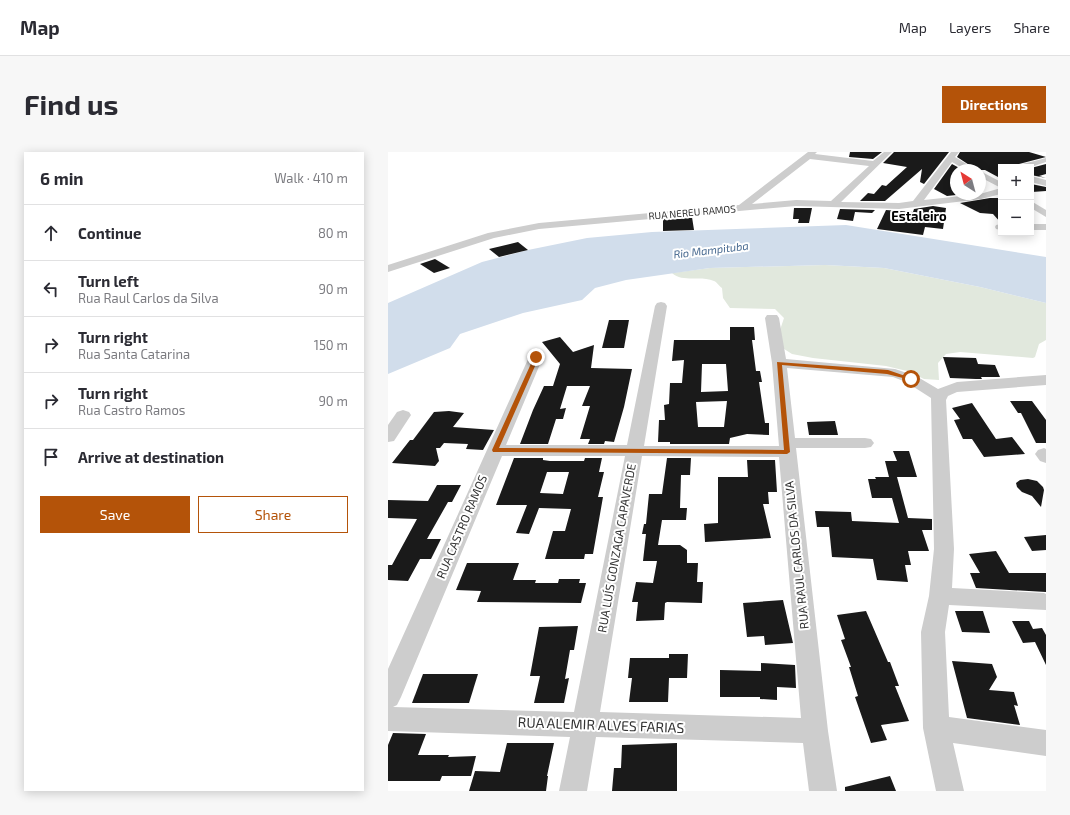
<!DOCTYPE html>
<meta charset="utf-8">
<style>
:root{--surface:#fff;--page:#f7f7f7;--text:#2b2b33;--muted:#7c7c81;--line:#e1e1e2;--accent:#b45309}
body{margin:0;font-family:"Exo 2",sans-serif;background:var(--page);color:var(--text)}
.controls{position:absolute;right:12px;top:12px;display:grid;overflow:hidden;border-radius:0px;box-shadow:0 2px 10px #0003}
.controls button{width:36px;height:36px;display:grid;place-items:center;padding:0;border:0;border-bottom:1px solid var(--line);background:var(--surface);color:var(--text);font:20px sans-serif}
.compass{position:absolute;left:562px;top:12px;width:36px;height:36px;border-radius:50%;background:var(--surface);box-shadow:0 2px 10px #0003;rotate:324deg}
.stop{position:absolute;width:12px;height:12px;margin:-9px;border:3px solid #b45309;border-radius:50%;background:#fff}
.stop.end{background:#b45309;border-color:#fff;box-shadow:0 1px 4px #0008}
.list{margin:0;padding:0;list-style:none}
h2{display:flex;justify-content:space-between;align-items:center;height:52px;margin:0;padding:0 16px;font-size:17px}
h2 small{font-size:13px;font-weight:400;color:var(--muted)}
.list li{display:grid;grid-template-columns:26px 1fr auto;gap:12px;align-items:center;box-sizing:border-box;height:56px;padding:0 16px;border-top:1px solid var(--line)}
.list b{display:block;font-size:15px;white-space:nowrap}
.list p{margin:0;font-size:13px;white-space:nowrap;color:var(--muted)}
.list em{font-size:13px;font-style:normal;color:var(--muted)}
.actions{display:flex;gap:8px;padding:12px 16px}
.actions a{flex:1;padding:9px 0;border:1px solid var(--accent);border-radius:0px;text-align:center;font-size:14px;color:var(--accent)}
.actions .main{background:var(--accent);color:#fff}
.icon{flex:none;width:22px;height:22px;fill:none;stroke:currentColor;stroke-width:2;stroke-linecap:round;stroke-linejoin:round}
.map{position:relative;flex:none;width:658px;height:639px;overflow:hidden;border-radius:0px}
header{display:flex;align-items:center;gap:24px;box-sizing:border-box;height:56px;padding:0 20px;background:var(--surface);border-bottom:1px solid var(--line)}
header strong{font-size:19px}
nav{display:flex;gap:22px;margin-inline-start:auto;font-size:14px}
.intro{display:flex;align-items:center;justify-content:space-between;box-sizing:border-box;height:96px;padding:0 24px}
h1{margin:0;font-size:28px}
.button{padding:10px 18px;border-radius:0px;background:var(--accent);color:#fff;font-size:14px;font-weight:700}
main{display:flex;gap:24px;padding:0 24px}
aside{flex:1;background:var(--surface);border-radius:0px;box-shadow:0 2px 10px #0003}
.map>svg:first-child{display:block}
.green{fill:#e1e8dd}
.water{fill:#d1ddeb}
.building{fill:#1a1a1a;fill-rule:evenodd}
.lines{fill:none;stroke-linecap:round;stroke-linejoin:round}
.minor{fill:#cdcdcd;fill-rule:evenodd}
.route{fill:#b45309}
.labels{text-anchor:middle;stroke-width:4;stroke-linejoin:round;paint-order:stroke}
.far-street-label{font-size:10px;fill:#333;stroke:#fff}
.far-water-label{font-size:11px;font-style:italic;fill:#46688f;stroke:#fff}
.street-label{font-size:12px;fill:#333;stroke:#fff}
.far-district-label{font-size:13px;font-weight:bold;fill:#000;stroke:#fff}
.near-street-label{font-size:14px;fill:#333;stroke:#fff}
</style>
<header>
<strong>Map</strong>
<nav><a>Map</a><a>Layers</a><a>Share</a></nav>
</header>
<div class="intro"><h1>Find us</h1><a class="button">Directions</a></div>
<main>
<aside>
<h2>6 min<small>Walk · 410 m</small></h2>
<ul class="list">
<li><svg class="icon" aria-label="ahead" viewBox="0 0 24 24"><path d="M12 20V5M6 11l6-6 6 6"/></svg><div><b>Continue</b></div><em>80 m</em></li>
<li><svg class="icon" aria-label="left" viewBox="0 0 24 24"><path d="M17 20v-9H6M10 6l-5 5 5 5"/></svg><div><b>Turn left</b><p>Rua Raul Carlos da Silva</p></div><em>90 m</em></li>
<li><svg class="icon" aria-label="right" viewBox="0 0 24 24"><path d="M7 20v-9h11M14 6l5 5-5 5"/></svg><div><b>Turn right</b><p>Rua Santa Catarina</p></div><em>150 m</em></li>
<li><svg class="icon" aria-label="right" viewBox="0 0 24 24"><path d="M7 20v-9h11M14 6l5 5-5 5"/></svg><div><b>Turn right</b><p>Rua Castro Ramos</p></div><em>90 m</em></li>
<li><svg class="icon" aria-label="arrive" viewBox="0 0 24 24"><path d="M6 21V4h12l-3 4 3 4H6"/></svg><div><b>Arrive at destination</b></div></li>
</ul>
<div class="actions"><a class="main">Save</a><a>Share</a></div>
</aside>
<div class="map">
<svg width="658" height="639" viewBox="0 0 658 639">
<rect width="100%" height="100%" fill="#fff"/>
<path class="green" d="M437,113l59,3 96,19 66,16v37l-7,4 -4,13 -2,1 -73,-6 -14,2 -8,9 1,17 -15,-1 -17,-8 -21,-5 -73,-8 -21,-4 -11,-7 -1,-17 4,-12 -9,-9 -45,-1 -7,-10 -1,-10c-3,-2 -5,-6 -8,-7 -13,-6 -31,2 -42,-8l38,-5z"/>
<path class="water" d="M458,73l200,32v46l-66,-16 -96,-19 -59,-3 -115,3 -84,12 -31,8 -13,12 -59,13 -63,21 -10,14 -62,26v-71l94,-41 46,-12 59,-12 65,-6z"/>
<g class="building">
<path d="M462,0h32l-9,7 -24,-2z"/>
<path d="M506,0h55l-25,32 -4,-2 2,-13 -37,32h-25l8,-8 6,1 8,-9 4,1 21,-19 -24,-4z"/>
<path d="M572,0h69l17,5 -27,7 -2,3h-16v10h-3l-13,-7h-8l-20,-13z"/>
<path d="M564,12l11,6h-7v25l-9,1 -13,-7z"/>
<path d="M658,12v10l-7,2 7,2 -15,-3v-7z"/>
<path d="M643,32l15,3v4l-14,1z"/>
<path d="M602,46h11v25l-8,-9 -13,-1 -20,-10z"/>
<path d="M545,54l13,2 -3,21 -18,-2 -2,8 -46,-6 9,-19 27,2 1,-3z"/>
<path d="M406,56h18l-3,15h-11l1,-4h-6z"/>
<path d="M452,57l35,1 -3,3 -17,-1 -2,9 -16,-2z"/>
<path d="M304,65l2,13 -31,1v-12z"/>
<path d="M130,90l10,8 -29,7 -10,-8z"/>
<path d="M47,107l15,9 -16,5 -14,-9z"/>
<path d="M221,168h20l-5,28h-22z"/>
<path d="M342,175h24l1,13h-3l4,31h4l2,11h-3l6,41h4v12l-22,-1 -17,4 -1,6h-59v-2h-12l1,-22h6l-1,-15 5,-1 1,-21h12l2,-23 -12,1 2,-21h56zM314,212h24l2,27 -27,1zM339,249l-3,26h-26l-2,-25z"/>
<path d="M172,185l13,15 21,-7 -3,23 41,1 -8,38 -10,35 -9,-1 -1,3h-16l2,-5h-10l10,-33h-8l8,-20h-23l-7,23 6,-1 -3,11h-7l-8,25h-28l13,-34 11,-24h9l7,-22 -18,-22z"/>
<path d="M555,205l33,1 2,6 17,1 5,12h-19l1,2h-6l-26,-1z"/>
<path d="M622,249h22l14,19v23h-10l-15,-30h-3z"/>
<path d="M584,251l24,36 16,-2 13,17 -41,3 -12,-18h-9l-9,-19 6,-1 -8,-11z"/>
<path d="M61,259l15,2 -11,14 41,3 -11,20 -17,-1 2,-5 -24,-1 -4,5h-4l3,13 -4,5 -43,-3 18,-23h3l21,-28z"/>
<path d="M447,269l3,14h-29l-2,-13z"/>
<path d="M505,299h16l8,26h-28l-4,-16h12z"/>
<path d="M126,306h29v2l7,1h34l1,-3h17l-3,14h5l-6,25h5l-10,57h-8l-1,5h-39l8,-28h12l6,-22 -32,-1 -10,26 -13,-1 11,-28h-31zM159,320h22l-6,22 -23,-1z"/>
<path d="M279,306h24l-1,17h-9l-1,33h7l-1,12h-24l-4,25h22l7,5v13h11l-1,19h6l-1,21 -35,-1 -2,1 -1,17 -28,1 2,-19h-6l4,-20 17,1 4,-22h-14l3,-27h-4l2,-10h2l3,-30h13z"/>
<path d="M359,308h28l2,32h-9l1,12h-6l8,34 -66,4 -1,-18 14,-1v-46h30z"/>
<path d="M487,325h22l11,41 24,1v11h-10l7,21h-21l3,14h-6l3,17 -31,-2 -4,-21 -41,-2 -3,-30h-12l-2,-16 36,1 1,9 47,2 -7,-25h-20l-4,-19h8z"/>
<path d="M640,327l9,2 6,6 1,3 -3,17 -9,-11 -10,-4 -5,-5 -1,-4 4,-3z"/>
<path d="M49,333h24l-9,17h-4l-21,37h14l-10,20h-11l-12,22 -20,-1v-15h4l25,-46 -29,-1v-18l40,1z"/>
<path d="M658,383v15l-14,1 -8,-14z"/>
<path d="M608,399l13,22h37v19l-70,-4 -6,-15h10l-11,-19z"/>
<path d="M79,411h52l-6,17h23l-1,3h23l1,-4h21l-1,4h7l-5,20 -104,-1 4,-11 -25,-1z"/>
<path d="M395,448l10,43 -28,2 -1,-9 -17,1 -4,-34z"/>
<path d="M478,459l22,51h2l9,24h-4l14,35 -28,4 6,15 -16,3 -16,-46 3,-1 -9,-29h2l-10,-27 4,-1 -8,-24z"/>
<path d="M567,459h28l7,22 -28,-1z"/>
<path d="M624,469h17l4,8 9,-1 4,7v30l-11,-23 -12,1z"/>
<path d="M190,474l-4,24h-4l-5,29 4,-1 -5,25h-30l6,-27h-10l9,-49z"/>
<path d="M281,502h19l-1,24h-18l-1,24h-39l3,-24h-4l2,-20h39z"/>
<path d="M564,509l40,3 5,13 -8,13 25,2 4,14 -4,-1 6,20 -53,-7z"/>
<path d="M373,511l34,2 1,23 -19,-1v13l-17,-1v-2h-40v-27l41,1z"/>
<path d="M35,522h55l-9,29h-57z"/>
<path d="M5,581l33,1 -8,21h31l-1,2 28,-1 -5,20h-29l-2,5h-52v-36z"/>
<path d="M119,591h47l-7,33h1l-2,15h-77l6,-20 25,1z"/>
<path d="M289,591v48h-65l2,-23h7l1,-23z"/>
<path d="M502,624l6,15h-51v-4z"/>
</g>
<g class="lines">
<g class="minor">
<path d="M420,0h9l-2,2 58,7 11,-9h8l-51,50 58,1 14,-2 38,-49h8l-4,5 21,13h-10l-14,-8 -28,38 56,-6 21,-6v6l-20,5 -82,10 -103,-3 -257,23 -45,9 -106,34v-7l100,-32 51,-10 200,-18zM422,7l59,7 -38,35 -35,-1 -44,4z"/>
<path d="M658,6v4l-15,5h-13l1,-2z"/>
<path d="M592,19l21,11v6l-21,-11z"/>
<path d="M643,24l15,4v6l-15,-4z"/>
<path d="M643,49l15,9v7l-15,-9z"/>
<path d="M613,72v6l-5,-1 -1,-2 1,-2z"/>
<rect x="643" y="72" width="15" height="6"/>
<path d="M273,150l4,1 2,3 -23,140h135l-7,-83 -7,-45 2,-3h10l2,3 7,41 109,10 21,7 22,13 19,-7 89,-7v10l-89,7 -9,4 -2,4 8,149 -2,39 92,5 2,1v16l-97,-5 -4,27 4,85 97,13v26l-93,-13 11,48h-28l-13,-63 -2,-96 8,-36 5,-47 -3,-151 -25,-16 -13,-5 -106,-9 8,70h70l6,1 3,4 -3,4 -6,1h-69l32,283 9,60h-28l-6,-48 -207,-6 -9,54h-28l11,-54 -182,-6v-62l141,-312 2,-3 5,-1 5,1 2,3 -37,88h121l28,-139 2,-3zM114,304h123l-51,256 -181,-5 4,-2 4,-8zM254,304l137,1 22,261 -201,-6z"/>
<path d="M15,258l6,2 2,3 -17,26 -6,1v-17l9,-13z"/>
<path d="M656,296l2,1v14l-6,-2 -5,-7 3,-4z"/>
</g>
</g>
<path class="route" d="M148,203l3,2 -40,91 285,2 -7,-88 111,8 26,9 -3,1 -24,-6 -105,-9 8,87 -3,2 -294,-2 -1,-2 42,-93z"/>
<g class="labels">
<g class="far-street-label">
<text transform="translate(304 60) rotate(-5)" y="4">RUA NEREU RAMOS</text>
</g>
<g class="far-water-label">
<text transform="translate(323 98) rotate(-7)" y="4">Rio Mampituba</text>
</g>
<g class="street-label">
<text transform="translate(74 375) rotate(-67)" y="4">RUA CASTRO RAMOS</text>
<text transform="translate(229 396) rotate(-80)" y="4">RUA LUÍS GONZAGA CAPAVERDE</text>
<text transform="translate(409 403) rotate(-96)" y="4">RUA RAUL CARLOS DA SILVA</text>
</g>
<g class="far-district-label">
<text x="531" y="69">Estaleiro</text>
</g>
<g class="near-street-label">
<text transform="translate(213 573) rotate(2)" y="5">RUA ALEMIR ALVES FARIAS</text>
</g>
</g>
</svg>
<div class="controls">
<button>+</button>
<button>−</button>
</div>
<svg class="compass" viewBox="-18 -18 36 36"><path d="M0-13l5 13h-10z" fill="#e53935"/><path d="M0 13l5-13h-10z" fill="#7c7c81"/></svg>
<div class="stop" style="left:523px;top:227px"></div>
<div class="stop end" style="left:148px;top:205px"></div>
</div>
</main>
